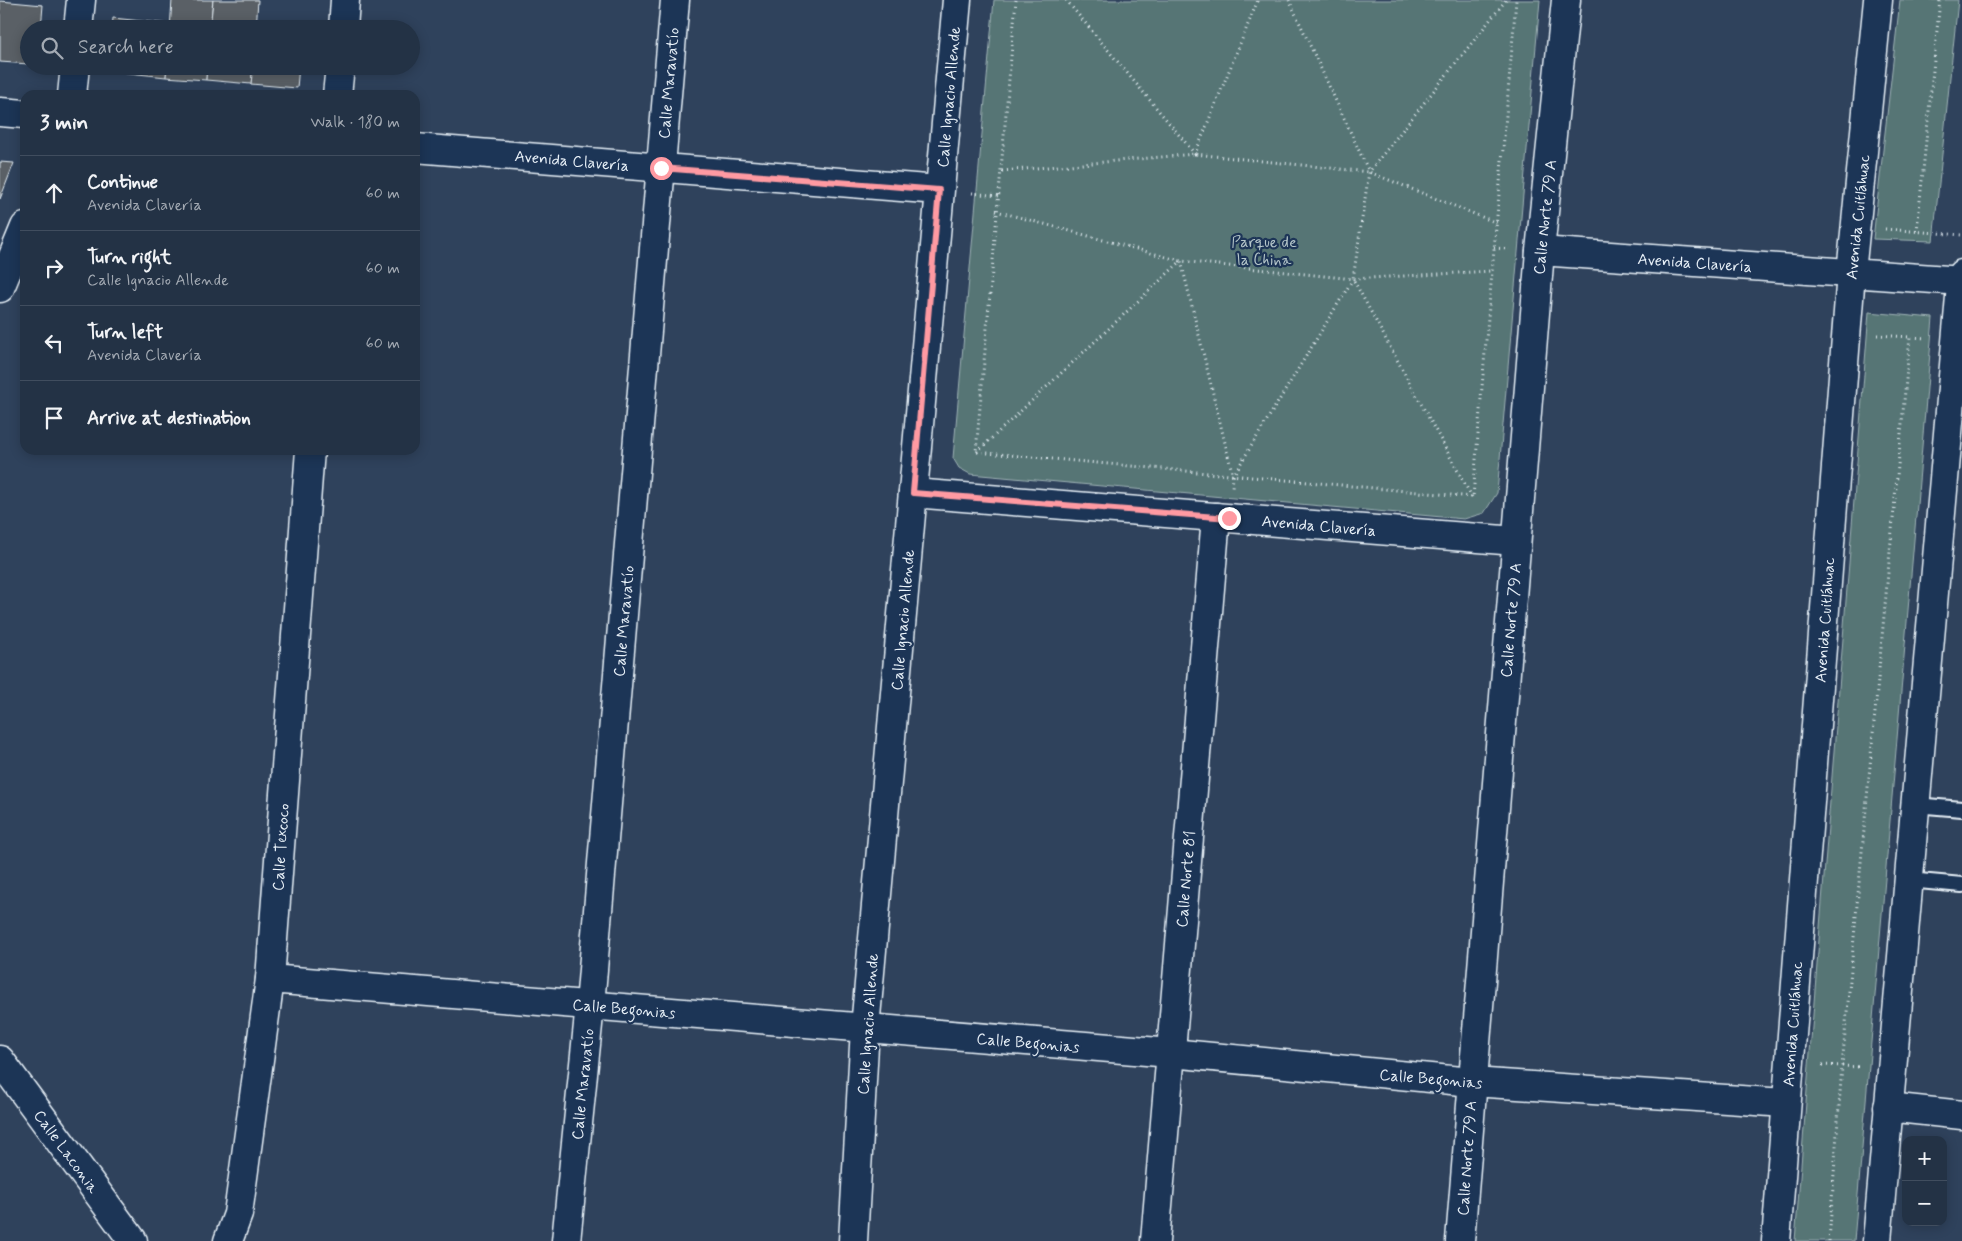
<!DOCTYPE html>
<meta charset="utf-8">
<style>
:root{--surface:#233245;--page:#2b3a4c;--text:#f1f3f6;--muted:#a3aab3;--line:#404d5e}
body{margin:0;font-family:Mynerve,sans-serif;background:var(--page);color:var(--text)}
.controls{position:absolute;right:15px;bottom:15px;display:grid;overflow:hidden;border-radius:10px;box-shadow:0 2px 12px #0003}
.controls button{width:45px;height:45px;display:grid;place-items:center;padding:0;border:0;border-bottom:1px solid var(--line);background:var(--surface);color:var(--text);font:25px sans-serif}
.stop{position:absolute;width:15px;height:15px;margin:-11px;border:4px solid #ff9aa2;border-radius:50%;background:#fff}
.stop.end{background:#ff9aa2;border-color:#fff;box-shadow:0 1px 5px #0008}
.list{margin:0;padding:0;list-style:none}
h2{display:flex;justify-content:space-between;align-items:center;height:65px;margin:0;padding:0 20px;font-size:21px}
h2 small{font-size:16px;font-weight:400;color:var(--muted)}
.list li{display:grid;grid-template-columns:32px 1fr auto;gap:15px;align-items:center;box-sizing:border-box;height:75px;padding:0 20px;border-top:1px solid var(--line)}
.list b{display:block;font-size:19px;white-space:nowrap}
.list p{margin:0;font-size:16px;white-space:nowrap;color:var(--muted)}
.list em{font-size:16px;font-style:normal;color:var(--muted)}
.icon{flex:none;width:28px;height:28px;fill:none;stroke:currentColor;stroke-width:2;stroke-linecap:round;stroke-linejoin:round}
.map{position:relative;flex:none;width:1962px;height:1241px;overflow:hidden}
.search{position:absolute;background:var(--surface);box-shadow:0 2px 12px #0003;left:20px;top:20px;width:400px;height:55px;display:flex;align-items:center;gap:12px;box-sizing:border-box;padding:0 18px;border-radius:28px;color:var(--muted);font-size:19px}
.panel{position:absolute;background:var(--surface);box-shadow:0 2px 12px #0003;left:20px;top:90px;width:400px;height:365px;border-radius:15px}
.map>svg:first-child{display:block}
.green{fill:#567574;stroke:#9fb3b6}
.building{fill:#5a6166;stroke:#e8f1f8}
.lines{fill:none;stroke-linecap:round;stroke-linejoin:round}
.service-casing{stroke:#e8f1f8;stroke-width:18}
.minor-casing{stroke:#e8f1f8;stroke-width:31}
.tertiary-casing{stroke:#e8f1f8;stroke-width:31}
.secondary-casing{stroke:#e8f1f8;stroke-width:31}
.path{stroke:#e8f1f8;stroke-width:3;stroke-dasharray:1 4;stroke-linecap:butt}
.service{stroke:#1d3557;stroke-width:14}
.minor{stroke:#1d3557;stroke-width:28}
.tertiary{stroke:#1d3557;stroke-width:28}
.secondary{stroke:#1d3557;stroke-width:28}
.route{stroke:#ff9aa2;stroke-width:6}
.labels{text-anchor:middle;stroke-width:4.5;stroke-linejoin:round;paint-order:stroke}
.street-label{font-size:16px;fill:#e8f1f8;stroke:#1d3557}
.park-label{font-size:16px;fill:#b5c6ca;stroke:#1d3557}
</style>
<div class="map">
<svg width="1962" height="1241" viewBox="0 0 1962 1241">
<rect width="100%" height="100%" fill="#2f425c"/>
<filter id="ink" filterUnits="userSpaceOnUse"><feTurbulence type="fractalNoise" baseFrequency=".02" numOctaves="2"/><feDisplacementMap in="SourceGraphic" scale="10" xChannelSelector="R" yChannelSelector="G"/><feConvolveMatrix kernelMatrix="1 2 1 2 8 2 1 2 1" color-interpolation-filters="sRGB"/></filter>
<g filter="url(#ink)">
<g class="green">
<path d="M994,0h546l-43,493 -13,20 -20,6 -494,-45 -11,-6 -6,-10z"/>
<path d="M1900,0h58l-25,241 -60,-2z"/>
<path d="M1869,312l64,6 -79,923h-59z"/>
</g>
<g class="building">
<path d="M172,0h41l-3,29h-40z"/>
<path d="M213,0h45l-2,29h-46z"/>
<path d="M0,1l43,4 -2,24h-12v35l-29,-2z"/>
<path d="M113,18l57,6v5h-58z"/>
<path d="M113,66h54l-1,11 -47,-5z"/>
<path d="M167,66h40l-1,14 -40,-3z"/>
<path d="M207,66h46l-2,18 -45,-4z"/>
<path d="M253,66h46l-2,22 -46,-4z"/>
<path d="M0,162l14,1 -14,36z"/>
</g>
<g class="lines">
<g class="service-casing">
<g id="service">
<path d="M1915,805l47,4"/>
<path d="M1908,880l54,5"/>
</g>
</g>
<g class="minor-casing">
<g id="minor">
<path d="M78,29l3,-29"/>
<path d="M343,29l2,-29"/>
<path d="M72,95l3,-29"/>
<path d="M337,95l3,-29"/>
<path d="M1540,251l422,30"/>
<path d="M0,288l25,-61"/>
<path d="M913,493l603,48"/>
<path d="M270,979l901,74 301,29 314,21"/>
<path d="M0,1060l133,181"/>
<path d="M1888,1107l74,8"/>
<path d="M228,1241l10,-27 32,-235 40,-529"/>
<path d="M566,1241l24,-236 85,-1005"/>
<path d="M1155,1241l61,-724"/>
<path d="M1460,1241l80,-990 26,-251"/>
</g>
</g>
<g class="tertiary-casing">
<g id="tertiary">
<path d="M0,112l25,2"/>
<path d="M415,148l524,42"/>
<path d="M853,1241l12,-213 92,-1028"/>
</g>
</g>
<g class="secondary-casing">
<g id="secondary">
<path d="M1776,1241l75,-968 27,-273"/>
<path d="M1877,1241l85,-967"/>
</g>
</g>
<g class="path">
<path d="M1016,0l-40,452 497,45c13,-166 29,-331 43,-497"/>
<path d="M1066,0l129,154 63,-154"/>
<path d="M1289,0l80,172"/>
<path d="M1002,171l193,-17 174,18 128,51"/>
<path d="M972,193l26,3"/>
<path d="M996,211l185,50 172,18 138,-8"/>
<path d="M1885,229l77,6"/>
<path d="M1917,231l23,-231"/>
<path d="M1494,248l15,1"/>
<path d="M1877,335l48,3"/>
<path d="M977,452l204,-191 52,215 -1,12"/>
<path d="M1233,476l120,-197"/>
<path d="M1472,497l-119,-218 16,-107 137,-172"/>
<path d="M1822,1065l38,2"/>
<path d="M1829,1241l13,-175 68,-729"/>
</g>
<use href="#service" class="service"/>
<use href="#minor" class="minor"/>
<use href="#tertiary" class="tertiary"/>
<use href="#secondary" class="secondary"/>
</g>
</g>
<g class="lines" filter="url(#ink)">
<path class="route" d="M661,168l278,22 -26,303 316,25"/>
</g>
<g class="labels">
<g class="street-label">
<text transform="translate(668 83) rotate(-85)" y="6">Calle Maravatío</text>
<text transform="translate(948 97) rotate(-85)" y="6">Calle Ignacio Allende</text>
<text transform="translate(572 160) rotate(5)" y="6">Avenida Clavería</text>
<text transform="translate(1544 217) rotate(-84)" y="6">Calle Norte 79 A</text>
<text transform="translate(1857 217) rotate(-84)" y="6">Avenida Cuitláhuac</text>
<text transform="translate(1695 262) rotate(4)" y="6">Avenida Clavería</text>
<text transform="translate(1319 525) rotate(5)" y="6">Avenida Clavería</text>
<text transform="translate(902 620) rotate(-85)" y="6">Calle Ignacio Allende</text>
<text transform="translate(1510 620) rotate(-85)" y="6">Calle Norte 79 A</text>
<text transform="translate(1824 620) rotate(-86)" y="6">Avenida Cuitláhuac</text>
<text transform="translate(623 621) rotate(-85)" y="6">Calle Maravatío</text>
<text transform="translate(280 847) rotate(-86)" y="6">Calle Texcoco</text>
<text transform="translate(1185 879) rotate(-85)" y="6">Calle Norte 81</text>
<text transform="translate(624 1008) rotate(5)" y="6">Calle Begonias</text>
<text transform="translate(867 1024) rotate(-86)" y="6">Calle Ignacio Allende</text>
<text transform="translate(1792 1024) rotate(-86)" y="6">Avenida Cuitláhuac</text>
<text transform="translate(1028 1042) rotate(5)" y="6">Calle Begonias</text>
<text transform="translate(1431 1078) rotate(5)" y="6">Calle Begonias</text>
<text transform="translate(582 1084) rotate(-84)" y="6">Calle Maravatío</text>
<text transform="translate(67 1151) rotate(54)" y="6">Calle Laconia</text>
<text transform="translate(1466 1158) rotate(-86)" y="6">Calle Norte 79 A</text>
</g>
<g class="park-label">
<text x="1264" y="247">Parque de<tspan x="1264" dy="18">la China</tspan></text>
</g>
</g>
</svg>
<div class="controls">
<button>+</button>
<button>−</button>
</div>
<div class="stop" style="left:661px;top:168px"></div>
<div class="stop end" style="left:1229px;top:518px"></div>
<div class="search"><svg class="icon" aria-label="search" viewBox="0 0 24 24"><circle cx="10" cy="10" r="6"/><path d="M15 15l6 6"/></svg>Search here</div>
<section class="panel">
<h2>3 min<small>Walk · 180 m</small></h2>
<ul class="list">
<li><svg class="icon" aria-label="ahead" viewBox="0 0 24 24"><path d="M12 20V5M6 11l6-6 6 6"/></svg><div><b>Continue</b><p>Avenida Clavería</p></div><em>60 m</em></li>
<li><svg class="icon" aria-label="right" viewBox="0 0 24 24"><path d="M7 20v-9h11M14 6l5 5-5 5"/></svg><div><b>Turn right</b><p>Calle Ignacio Allende</p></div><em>60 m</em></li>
<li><svg class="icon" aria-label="left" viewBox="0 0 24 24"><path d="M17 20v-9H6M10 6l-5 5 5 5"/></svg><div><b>Turn left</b><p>Avenida Clavería</p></div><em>60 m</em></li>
<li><svg class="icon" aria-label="arrive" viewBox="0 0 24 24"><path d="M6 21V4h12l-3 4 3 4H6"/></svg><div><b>Arrive at destination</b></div></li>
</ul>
</section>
</div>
